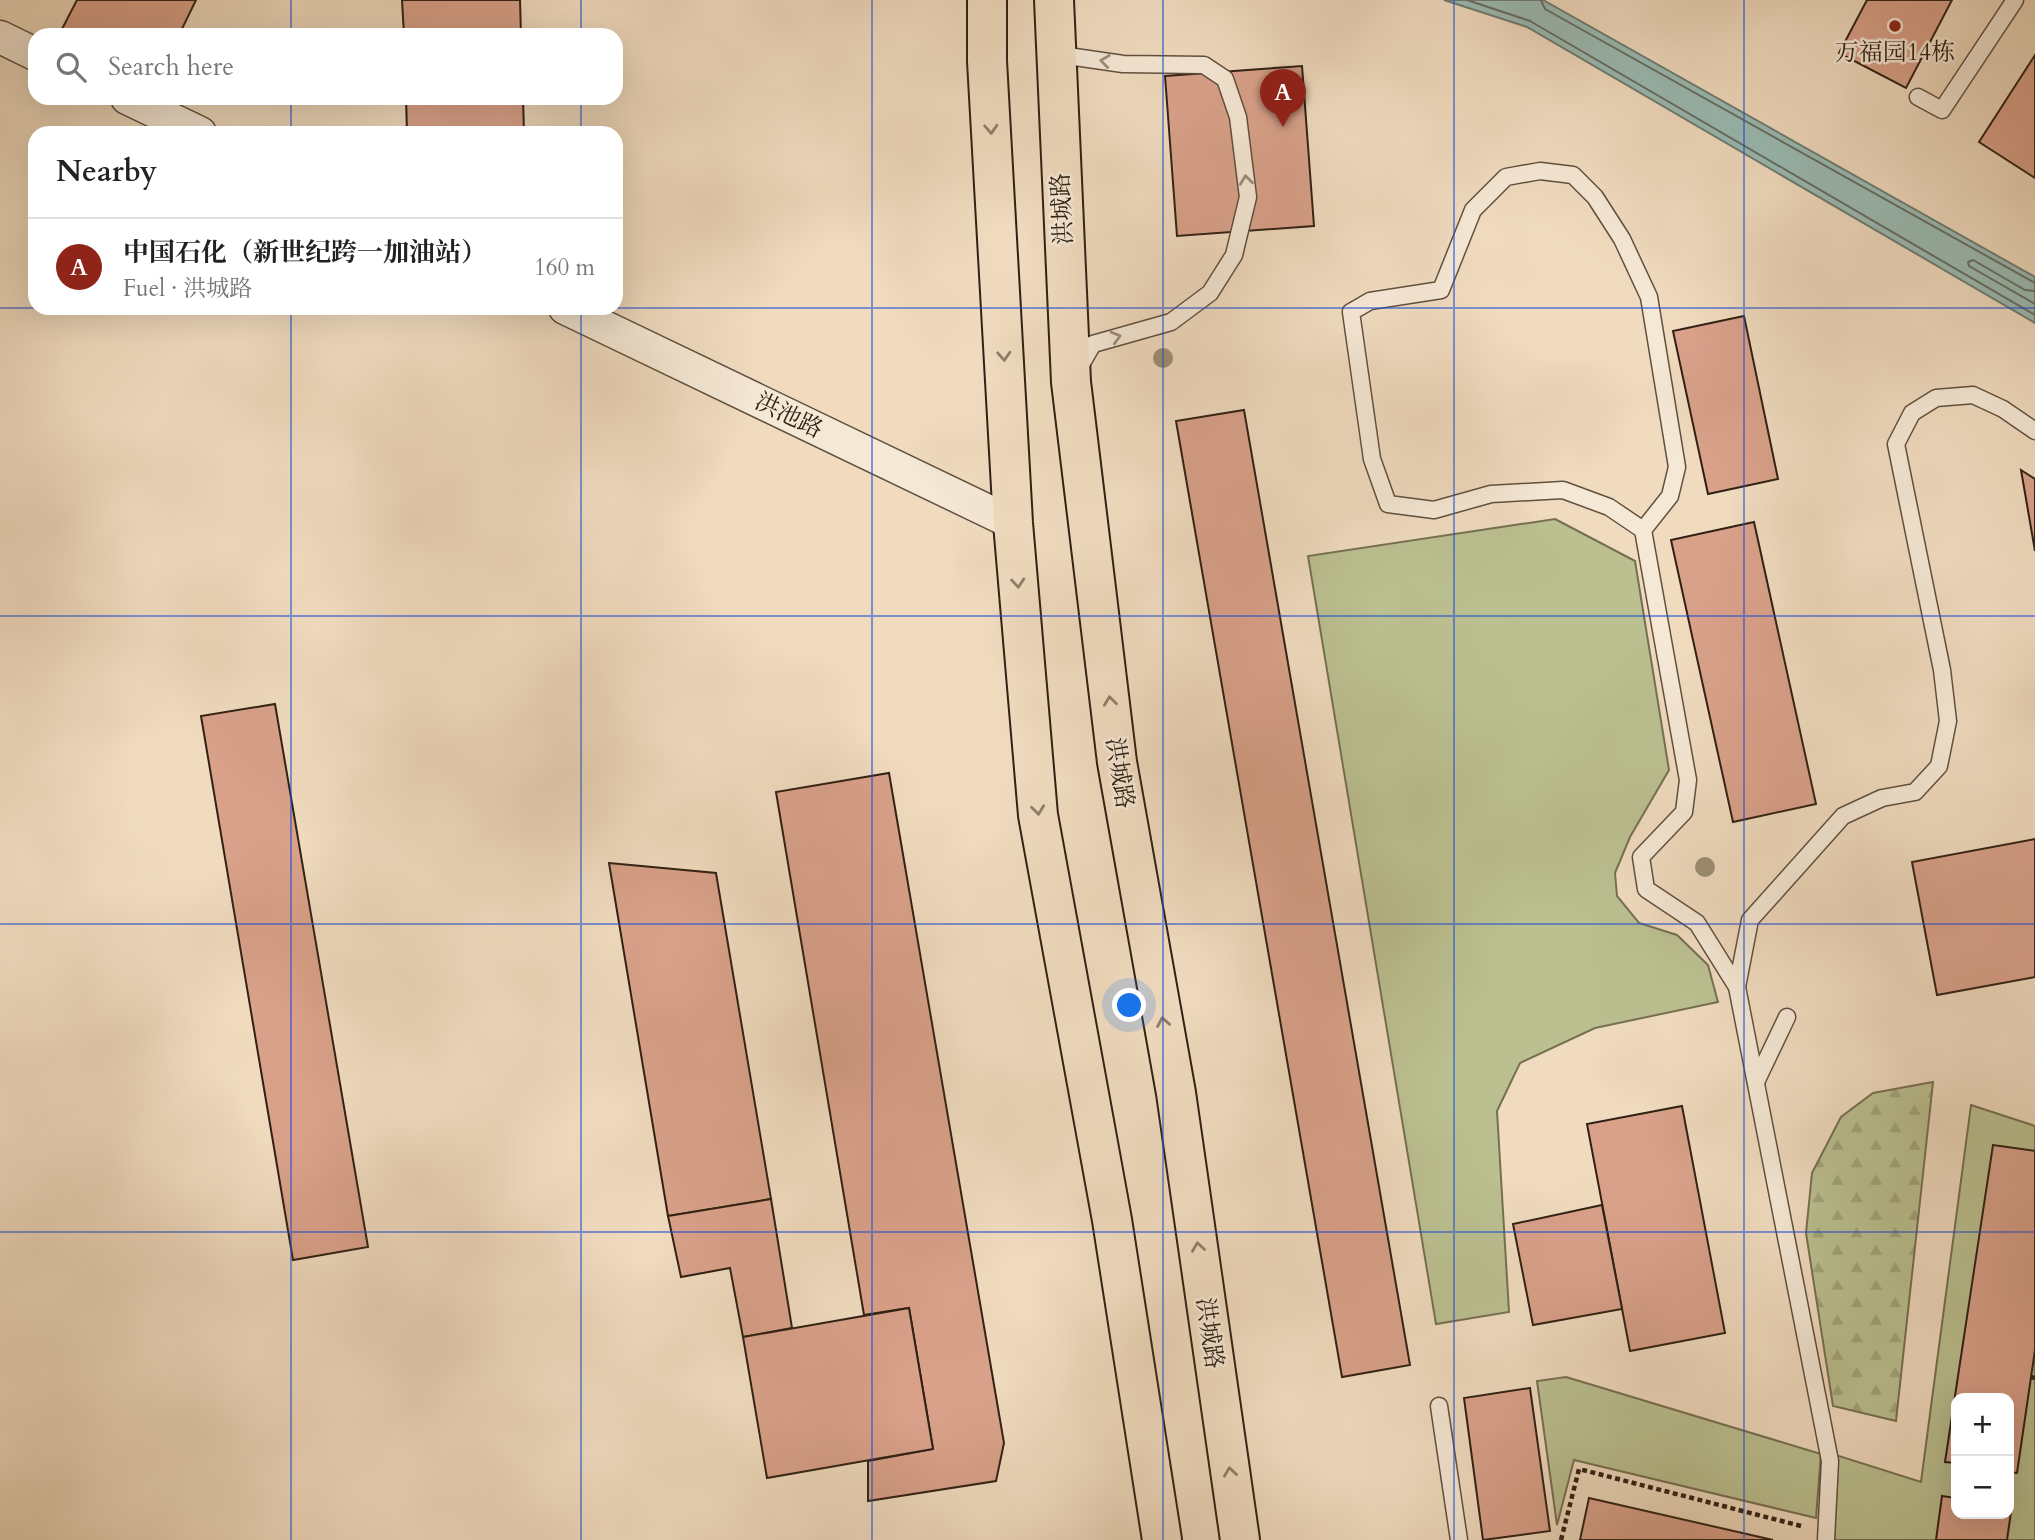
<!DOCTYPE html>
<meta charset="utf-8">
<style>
:root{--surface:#fff;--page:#f6f6f6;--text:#222;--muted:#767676;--line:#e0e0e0;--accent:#8f2418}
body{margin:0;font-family:Cardo,"Noto Serif SC",serif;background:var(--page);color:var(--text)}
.controls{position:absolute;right:21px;bottom:21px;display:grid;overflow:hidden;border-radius:14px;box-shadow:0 7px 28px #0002}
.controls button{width:63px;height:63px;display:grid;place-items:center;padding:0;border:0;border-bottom:2px solid var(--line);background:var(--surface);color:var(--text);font:35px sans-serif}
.you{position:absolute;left:1130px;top:1006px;width:24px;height:24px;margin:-18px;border:5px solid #fff;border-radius:50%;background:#1a73e8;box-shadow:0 0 0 10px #1a73e833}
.badge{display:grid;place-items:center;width:46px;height:46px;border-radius:50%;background:var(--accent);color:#fff;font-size:23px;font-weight:700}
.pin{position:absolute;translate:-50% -58px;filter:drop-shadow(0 2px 4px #0008)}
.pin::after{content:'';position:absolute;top:37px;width:24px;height:21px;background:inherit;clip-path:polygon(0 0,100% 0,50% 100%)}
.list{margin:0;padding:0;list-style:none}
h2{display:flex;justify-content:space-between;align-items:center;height:91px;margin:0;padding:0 28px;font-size:30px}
h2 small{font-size:23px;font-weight:400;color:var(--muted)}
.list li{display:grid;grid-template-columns:46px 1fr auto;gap:21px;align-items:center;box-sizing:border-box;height:98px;padding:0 28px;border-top:2px solid var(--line)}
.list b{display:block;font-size:26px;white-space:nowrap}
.list p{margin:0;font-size:23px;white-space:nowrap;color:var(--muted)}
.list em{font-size:23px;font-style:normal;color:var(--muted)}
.icon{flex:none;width:38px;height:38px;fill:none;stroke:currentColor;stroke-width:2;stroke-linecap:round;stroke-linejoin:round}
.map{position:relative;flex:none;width:2035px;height:1540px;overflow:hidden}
.search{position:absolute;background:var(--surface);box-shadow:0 7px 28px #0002;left:28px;top:28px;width:595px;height:77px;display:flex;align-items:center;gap:18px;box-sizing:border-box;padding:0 24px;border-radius:21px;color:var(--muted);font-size:26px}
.panel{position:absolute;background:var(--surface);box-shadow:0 7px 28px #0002;left:28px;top:126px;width:595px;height:189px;border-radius:21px}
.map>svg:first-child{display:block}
.green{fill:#bbc091;stroke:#767052;stroke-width:2;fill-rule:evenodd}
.forest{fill:url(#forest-firs);stroke:#767052;stroke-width:2}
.water{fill:#9abbb4;stroke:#707d74;stroke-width:2}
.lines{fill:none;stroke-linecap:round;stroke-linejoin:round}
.shore{stroke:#656e64;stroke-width:2}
.building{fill:#d9a18a;stroke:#302114;stroke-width:2}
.lane-casing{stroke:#60503f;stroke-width:19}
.street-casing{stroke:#60503f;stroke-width:35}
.highway-casing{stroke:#302114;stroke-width:42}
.path{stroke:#302114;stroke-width:4.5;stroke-dasharray:5 3.5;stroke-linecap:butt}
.lane{stroke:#f5e8d5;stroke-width:16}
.street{stroke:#f5e8d5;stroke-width:32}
.highway{stroke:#f0dbbf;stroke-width:38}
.tree{fill:#9e8f76}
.oneway{stroke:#9c8e7e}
.oneway2{stroke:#907e6a}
.grid{fill:none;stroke:#1d4ed8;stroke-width:2;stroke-opacity:0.55}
.poi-dot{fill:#8f2418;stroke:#f5e8d5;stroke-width:2.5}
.labels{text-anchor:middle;stroke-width:5;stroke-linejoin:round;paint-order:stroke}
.poi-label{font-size:24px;fill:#302114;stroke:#f5e8d5}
.street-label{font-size:24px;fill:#302114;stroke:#f5e8d5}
</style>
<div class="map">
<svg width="2035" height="1540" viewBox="0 0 2035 1540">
<defs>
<pattern id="forest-firs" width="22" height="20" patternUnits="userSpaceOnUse" patternTransform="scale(1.75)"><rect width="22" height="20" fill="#bbc091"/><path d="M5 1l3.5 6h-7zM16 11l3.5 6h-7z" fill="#a1a57c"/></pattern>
</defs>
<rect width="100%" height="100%" fill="#f0dbbf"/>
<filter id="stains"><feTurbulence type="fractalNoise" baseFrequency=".00286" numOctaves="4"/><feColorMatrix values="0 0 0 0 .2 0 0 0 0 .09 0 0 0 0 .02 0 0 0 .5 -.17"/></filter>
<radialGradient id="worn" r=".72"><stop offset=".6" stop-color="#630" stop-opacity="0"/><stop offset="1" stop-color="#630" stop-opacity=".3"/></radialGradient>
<g class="green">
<path d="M1555,519l80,42 34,209 -39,67 -15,36 2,23 22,27 38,12 31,30 10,37 -123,26 -75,35 -23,48 12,201 -73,12 -128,-768z"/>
<path d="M1971,1105l64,21v414h-201l2,-85 85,27zM1956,1398h53v116h-53z"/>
<path d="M1566,1377l255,77 -5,64 -242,-58 -17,65 -20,-144z"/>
</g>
<path class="forest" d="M1933,1082l-37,339 -63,-15 -27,-173 6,-60 29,-56 32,-24z"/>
<path class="water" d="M1444,0h99l492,277v46l-508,-296z"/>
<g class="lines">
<g class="shore">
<path d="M1467,0l63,21 505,294"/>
<path d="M1541,0l4,9 490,274"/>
<path d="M2035,291l-10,-1 -52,-30 -5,2 1,4 66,38"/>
</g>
</g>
<g class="building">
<path d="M77,0h119l-17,35h-105l-12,-6z"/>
<path d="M402,0h118l1,35h-117z"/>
<path d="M1867,0h85l-46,88 -67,-35z"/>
<path d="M2035,55v123l-56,-36z"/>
<path d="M1302,66l12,160 -137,10 -12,-160z"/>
<path d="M406,98h117l1,35h-117z"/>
<path d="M1744,316l34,163 -70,15 -35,-163z"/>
<path d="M1244,410l166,955 -68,12 -166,-956z"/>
<path d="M2021,470l14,9v72z"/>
<path d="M1754,522l62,282 -83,18 -62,-282z"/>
<path d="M275,704l93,543 -75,13 -92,-544z"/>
<path d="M889,773l115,670 -8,38 -128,20v-40l65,-12 -24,-141 -45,7 -88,-523z"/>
<path d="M2035,839v138l-98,18 -25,-133z"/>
<path d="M609,863l107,10 55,326 -103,17z"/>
<path d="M1682,1106l43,227 -95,18 -43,-227z"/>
<path d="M1993,1145l42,6v199l-18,123 -8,-1v-74h-53v65l-11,-1z"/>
<path d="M771,1199l21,129 -49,9 -13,-69 -49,9 -13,-61z"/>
<path d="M1602,1205l20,104 -89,16 -20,-101z"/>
<path d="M909,1308l24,141 -166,29 -24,-141z"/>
<path d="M1530,1388l20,143 -67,9 -19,-142z"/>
<path d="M1942,1496l14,2v16h53v-9h3l-5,35h-71z"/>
<path d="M1589,1498l184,42h-193z"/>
</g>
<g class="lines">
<g class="lane-casing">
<g id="lane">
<path d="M1054,54l69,10 81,1 21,14 13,38 10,80 -14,58 -24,38 -39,29 -78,22 -14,24"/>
<path d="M1918,97l24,13 73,-110"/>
<path d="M1643,530l27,-34 7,-29 -28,-170 -27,-58 -27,-42 -22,-22 -33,-4 -34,6 -33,33 -32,80 -71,11 -19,11 21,147 16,45 46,6 57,-16 72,-4 46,17 34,23 45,250 -4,32 -43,45 5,32 51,34 40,64 93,474 -4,79"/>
<path d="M1737,987l13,-67 93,-104 39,-18 33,-6 24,-26 9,-45 -6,-51 -46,-226 16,-31 24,-15 37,-3 30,14 32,22"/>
<path d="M1756,1082l31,-65"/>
<path d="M1439,1406l20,134"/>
</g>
</g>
<g class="street-casing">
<g id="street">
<path d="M0,37l35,17"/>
<path d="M127,98l73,35"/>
<path d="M565,308l448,215"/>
</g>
</g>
<g class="highway-casing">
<g id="highway">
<path d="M987,0v61l26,462 25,292 74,405 50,320"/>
<path d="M1054,0l17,382 46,380 59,331 64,447"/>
</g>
</g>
<g class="path">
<path d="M2031,1377l4,1"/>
<path d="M1561,1540l18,-71 222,57"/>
</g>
<use href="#lane" class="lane"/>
<use href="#street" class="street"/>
<use href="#highway" class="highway"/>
</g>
<g class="tree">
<circle cx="1163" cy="358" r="10"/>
<circle cx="1705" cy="867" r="10"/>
</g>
<defs><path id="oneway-chevron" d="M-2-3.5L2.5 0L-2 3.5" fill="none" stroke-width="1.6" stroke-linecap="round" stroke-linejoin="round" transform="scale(1.75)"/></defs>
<g class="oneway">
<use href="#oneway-chevron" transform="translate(1105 61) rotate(-172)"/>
<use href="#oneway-chevron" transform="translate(1246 180) rotate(-97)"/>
<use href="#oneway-chevron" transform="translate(1116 337) rotate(-16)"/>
</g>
<g class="oneway2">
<use href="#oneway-chevron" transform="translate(991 129) rotate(87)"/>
<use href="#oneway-chevron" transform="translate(1004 356) rotate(87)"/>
<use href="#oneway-chevron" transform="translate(1018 583) rotate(85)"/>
<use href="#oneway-chevron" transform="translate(1110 701) rotate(-97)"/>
<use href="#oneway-chevron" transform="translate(1038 810) rotate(83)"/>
<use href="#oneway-chevron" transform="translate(1163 1022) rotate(-100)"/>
<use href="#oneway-chevron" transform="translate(1198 1247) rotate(-98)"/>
<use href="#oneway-chevron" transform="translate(1230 1472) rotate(-98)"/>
</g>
<path class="grid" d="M291,0v35M581,0v35M872,0v1540M1163,0v1540M1454,0v1540M1744,0v1540M291,98v35M581,98v35M0,308h35M35,308h581M291,308v1232M581,308v1232M616,308h1419M0,616h2035M0,924h2035M0,1232h2035"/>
<circle class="poi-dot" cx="1895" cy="26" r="7"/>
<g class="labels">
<g class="poi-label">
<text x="1895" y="60">万福园14栋</text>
</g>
<g class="street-label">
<text transform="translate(1062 209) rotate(-93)" y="8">洪城路</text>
<text transform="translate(789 415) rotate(26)" y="8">洪池路</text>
<text transform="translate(1120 773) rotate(81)" y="8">洪城路</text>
<text transform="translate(1210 1333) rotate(82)" y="8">洪城路</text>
</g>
</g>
<rect width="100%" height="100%" filter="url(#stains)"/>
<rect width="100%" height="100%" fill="url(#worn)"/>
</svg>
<div class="controls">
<button>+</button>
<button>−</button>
</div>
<div class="you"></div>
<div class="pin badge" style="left:1283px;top:127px">A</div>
<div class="search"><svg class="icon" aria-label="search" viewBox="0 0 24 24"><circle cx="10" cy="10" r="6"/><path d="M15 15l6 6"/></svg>Search here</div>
<section class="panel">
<h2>Nearby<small></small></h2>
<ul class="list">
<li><span class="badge">A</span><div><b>中国石化（新世纪跨一加油站）</b><p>Fuel · 洪城路</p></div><em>160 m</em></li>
</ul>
</section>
</div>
